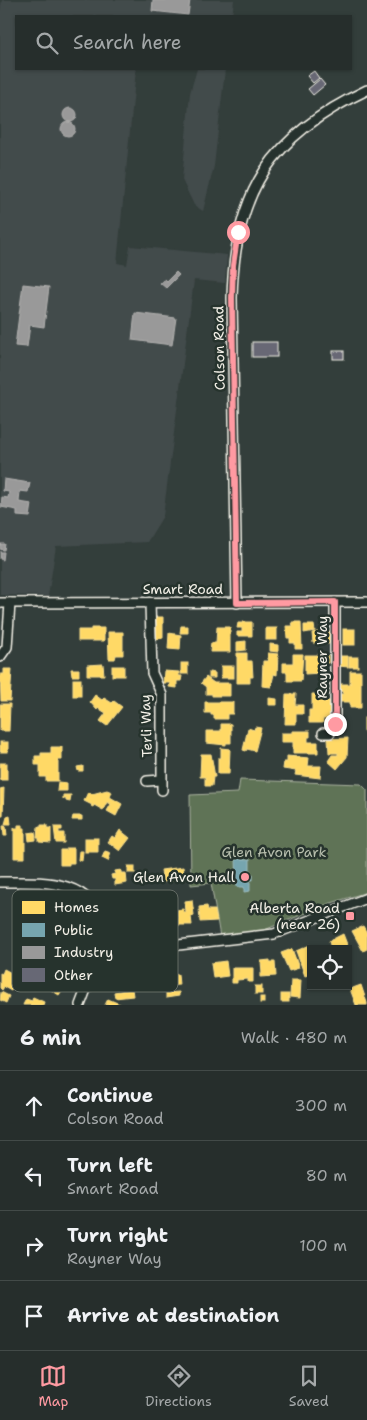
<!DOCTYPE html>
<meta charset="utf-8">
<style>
:root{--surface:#262e2c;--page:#323a38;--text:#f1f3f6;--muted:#a4a8a9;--line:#424a48;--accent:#ff9aa2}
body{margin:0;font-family:"Shantell Sans",sans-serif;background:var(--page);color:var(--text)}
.controls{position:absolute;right:15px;bottom:15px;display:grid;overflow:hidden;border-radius:0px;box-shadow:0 1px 4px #0004}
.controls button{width:45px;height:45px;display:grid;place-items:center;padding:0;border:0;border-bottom:1px solid var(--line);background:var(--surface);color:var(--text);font:25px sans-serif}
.stop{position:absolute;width:15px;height:15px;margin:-11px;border:4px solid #ff9aa2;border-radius:50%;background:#fff}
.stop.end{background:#ff9aa2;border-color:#fff;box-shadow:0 1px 5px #0008}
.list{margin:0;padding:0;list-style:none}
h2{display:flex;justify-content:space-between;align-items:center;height:65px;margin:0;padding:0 20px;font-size:21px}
h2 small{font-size:16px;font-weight:400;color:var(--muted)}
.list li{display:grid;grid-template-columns:32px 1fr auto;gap:15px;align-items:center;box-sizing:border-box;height:70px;padding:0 20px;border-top:1px solid var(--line)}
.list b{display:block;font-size:19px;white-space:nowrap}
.list p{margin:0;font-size:16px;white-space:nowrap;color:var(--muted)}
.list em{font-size:16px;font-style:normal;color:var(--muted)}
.icon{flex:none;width:28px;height:28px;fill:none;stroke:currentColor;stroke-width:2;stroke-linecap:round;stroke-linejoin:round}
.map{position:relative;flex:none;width:367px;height:1005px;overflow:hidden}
.search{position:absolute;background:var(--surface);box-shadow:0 1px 4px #0004;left:15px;right:15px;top:15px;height:55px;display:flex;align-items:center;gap:12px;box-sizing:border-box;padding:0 18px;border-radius:0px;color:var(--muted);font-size:19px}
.sheet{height:345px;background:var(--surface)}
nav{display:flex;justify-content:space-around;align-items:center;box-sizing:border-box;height:70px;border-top:1px solid var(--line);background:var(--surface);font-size:14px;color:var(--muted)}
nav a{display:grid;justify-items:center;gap:2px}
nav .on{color:var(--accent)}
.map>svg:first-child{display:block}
.built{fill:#434b4c}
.green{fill:#5f7356;stroke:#aab29f}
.homes{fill:#ffd966;stroke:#fce08d}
.public{fill:#76a5af;stroke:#9cbcc0}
.industry{fill:#999;stroke:#b4b3b1}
.building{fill:#676875;stroke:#f4f1e8}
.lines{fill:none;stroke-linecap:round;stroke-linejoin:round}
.minor-casing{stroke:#f4f1e8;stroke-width:12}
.minor{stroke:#26332d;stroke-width:9}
.route{stroke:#ff9aa2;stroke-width:6}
.poi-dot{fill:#ff9aa2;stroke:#26332d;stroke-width:2}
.labels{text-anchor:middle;stroke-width:5;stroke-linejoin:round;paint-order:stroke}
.street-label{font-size:14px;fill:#f4f1e8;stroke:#26332d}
.park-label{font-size:14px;fill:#b8bfae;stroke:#26332d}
.poi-label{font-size:14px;fill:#f4f1e8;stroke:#26332d;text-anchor:end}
.key{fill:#26332d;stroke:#646c65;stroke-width:1}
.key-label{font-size:14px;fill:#f4f1e8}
</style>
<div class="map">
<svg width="367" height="1005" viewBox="0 0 367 1005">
<rect width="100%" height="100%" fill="#333e3b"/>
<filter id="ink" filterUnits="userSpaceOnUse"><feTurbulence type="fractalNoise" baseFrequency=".02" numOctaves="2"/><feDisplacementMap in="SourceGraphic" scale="10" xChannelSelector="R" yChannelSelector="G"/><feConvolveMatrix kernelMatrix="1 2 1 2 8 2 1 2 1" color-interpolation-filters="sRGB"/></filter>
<g filter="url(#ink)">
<g class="built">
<path d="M2,0h232l-2,16h-216v53h120l-19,194 10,2 3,-19 97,9 -2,28 -31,-3 -31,236 -16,26 -91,4 -8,50 -48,-1v-583z"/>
<path d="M197,69h28l-11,97 -11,45 -9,-6 -12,-25 8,-87z"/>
</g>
<path class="green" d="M240,780l121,4 6,6v102l-39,12 -71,29 -37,4 -9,-54 -20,2 -1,-90 48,-2z"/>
<g class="homes">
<path d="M154,617h9v21l-9,1z"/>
<path d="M243,622h9v14h-15v-4h5v-4h-5l1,-5h5z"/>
<path d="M292,622h9l1,27h-7v-6h-5v-5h-3l-1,-12h7z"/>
<path d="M304,625h10l1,6 -11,2z"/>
<path d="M181,626h7v7h-8z"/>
<path d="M217,627h13v25h-20l1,-9h5z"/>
<path d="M91,628h13v13h-26v-11h13z"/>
<rect x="266" y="628" width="11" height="12"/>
<rect x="343" y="629" width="12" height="16"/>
<path d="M331,630l1,14 -19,-1 -1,-10z"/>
<path d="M108,632h15v23h-7l-1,4h-6z"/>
<path d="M169,633l12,2 -1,15 -12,-1z"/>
<path d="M246,641v9l-9,1v-9z"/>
<path d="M270,644l8,1v7l-8,-1z"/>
<path d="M237,653h10v8h5l1,16h-3v6h-13z"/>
<path d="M268,653l10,1 -1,21 -3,-1 -3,13 -9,-1 1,-25h5z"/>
<path d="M293,654h10l-2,27h-14v-9h-4v-9h10z"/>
<path d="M305,655h23v8h-7v10l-16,1z"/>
<path d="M339,656h9v11l-9,-1z"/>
<rect x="349" y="657" width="9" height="10"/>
<rect x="181" y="663" width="7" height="11"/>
<path d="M103,664l1,11h-17v-10z"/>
<rect x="112" y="666" width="12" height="10"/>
<rect x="221" y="666" width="13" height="12"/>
<path d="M4,669h8l-2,32h-9l-1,-27h4z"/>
<path d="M71,669h8v7h-7z"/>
<path d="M164,671l15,1v4h3l-1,5h-4v7l-8,-1 1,-4h-7z"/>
<path d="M350,671h11v37h-11v-6h-10v-8h3v-3h-3v-7h10z"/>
<path d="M209,672l6,1v5h-6z"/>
<path d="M206,677l8,6h16v13h-18v-2h-6v-7l-5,-4z"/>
<rect x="73" y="679" width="8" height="17"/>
<path d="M286,694h10l-1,11h8v9h-7v10h-11z"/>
<path d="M312,694h9v7h9v18h-7v4h-14v-13h3z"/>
<path d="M95,695l7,5 2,-2 8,5 2,-2 8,6 -15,19 -7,-5 6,-8 -8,-5 -1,2 -7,-8z"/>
<path d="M269,698l8,1v6h-8z"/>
<path d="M205,702h28v12h-6v5h-13v-4h-3v-2h-6z"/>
<path d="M0,704h10l-1,27h-9z"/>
<rect x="364" y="718" width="3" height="14"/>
<path d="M221,724h10v19h-5v2l-20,-2v-12h15z"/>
<path d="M255,727l6,1 -6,23 -8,-2 -1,2 -3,-1 5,-22 6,2z"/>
<path d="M292,731h18v6h-2v5h10v11h-25v-11h-12v-9h11z"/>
<path d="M348,738l-1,19 -10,12 -9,-8 4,-6h6v-2h-9l-1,-14z"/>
<rect x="0" y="742" width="8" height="10"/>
<path d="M51,747h11v13h-4v21h-12v-4h-6v-12h-5v-9h6v-3h10z"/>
<path d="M221,748l9,1 -1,25h-11v-16h3z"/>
<path d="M201,754h10l4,23h-2l-1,9h-7v-9h-5z"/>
<path d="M287,756l22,2 -1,8h13l-1,12 -25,-3 1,-4 -13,-2 1,-7h3z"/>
<rect x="0" y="763" width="7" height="17"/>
<path d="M83,766v5h-5l-1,-4z"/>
<path d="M58,782l9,1v8h-10z"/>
<path d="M4,788l-1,28h-3v-27z"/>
<path d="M107,790l5,2 -2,5 12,7 -6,12 -9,-5 4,-7 -4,-2 -4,8 -9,-5 -1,2 -2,-1 1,-1 -8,-4 4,-9 4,2z"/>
<path d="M63,795h8l-1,7 -4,-1v-2h-3z"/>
<path d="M10,816l1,8h-6l2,-7z"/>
<path d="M73,816h9v4h-10z"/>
<path d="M18,825h5v3h2v30h-11v-30h4z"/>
<path d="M41,825h6v3h4v15l-12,-1v-4h-2l1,-11h3z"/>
<path d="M3,826h3l1,10h-3z"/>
<path d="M54,827h8v3h-3v3h5v10h-8z"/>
<path d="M120,830l10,8 -10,13 -12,-9 4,-6 3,2z"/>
<path d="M35,832l1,8 -7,1 -1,-8z"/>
<rect x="85" y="838" width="13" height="14"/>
<path d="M67,848h7v15h-5v2h-9v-15h7z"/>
<path d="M79,851h4l-1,10 -4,-1z"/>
<path d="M105,851l6,2 -3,8 -6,-3z"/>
<rect x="128" y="866" width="7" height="7"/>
<path d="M183,867l2,12 -22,3 -2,-12z"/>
<path d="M121,870v3h5l1,10 -12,2v-6h-3l-1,-4 4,-1v-3z"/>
<path d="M192,900l2,15 -3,1 1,9h-14l-2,-15 7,-1 1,3h2l-1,-11z"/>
<path d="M207,906l1,4h7l2,11 -17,1 -1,-15z"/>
<path d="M363,926l4,7v16l-4,2 -11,-20z"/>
<path d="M343,934l5,13 -17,2 -2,-8z"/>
<path d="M310,945l2,4 -1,25 -6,2 -9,-25z"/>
<path d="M292,949l7,19 -10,3 -8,-18z"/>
<path d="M270,960v2h5l1,14 -16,1v-3h2l-1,-13z"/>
<path d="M226,961l2,15 -15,2 -2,-15z"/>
<path d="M232,968h21v14h-5v-3l-11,1v3h-5z"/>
<path d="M4,969l15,8 -8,14 -7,-4 -2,3 -2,-2v-15l2,1z"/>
<path d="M178,974l1,11 -17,1 -1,-10z"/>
<path d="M46,975l20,9 -7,11 -11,-7 3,-6 -7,-3z"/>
<path d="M291,980h10l-1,18 -10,-1z"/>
<path d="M361,985l6,18v2h-11l-6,-16z"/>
<rect x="255" y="986" width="7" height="8"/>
<path d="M132,989l1,7 -18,2 -1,-6z"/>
<path d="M1,992l8,4 -3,7 -6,-3z"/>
<path d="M179,992v4l-13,2v-5z"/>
<rect x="281" y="994" width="8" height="8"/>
<path d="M33,997l11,5 -1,3h-20l3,-6 6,2z"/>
<rect x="260" y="997" width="4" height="6"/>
<path d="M108,999l14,6h-17z"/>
</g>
<path class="public" d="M236,859h14v15h3v6h-3v11l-6,1v-5h-7z"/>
<g class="industry">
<path d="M153,0h37l-2,15 -36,-4z"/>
<circle cx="70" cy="115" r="7"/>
<circle cx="68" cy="129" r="7"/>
<path d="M176,272l3,3 -13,13 -6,-5 5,-4 2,2z"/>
<path d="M23,284l26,3 -5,40 -14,-2 -3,22 -12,-1z"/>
<path d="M135,313l41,5 -4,27 -40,-5z"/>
<path d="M4,479l26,4 -2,9 -8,-1 -1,11 13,2 -2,13 -13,-1v-6l-16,-3 1,-10 6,1 1,-6 -6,-1z"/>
<path d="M0,544h5l-1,6 -4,-1z"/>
<path d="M0,552h4l-1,8 -3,-1z"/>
</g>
<g class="building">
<path d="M314,71l5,7 -6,5 -6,-7z"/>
<path d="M320,79l5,6 -12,10 -5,-6z"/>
<rect x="252" y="342" width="25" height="15"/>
<rect x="333" y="351" width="11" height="8"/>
</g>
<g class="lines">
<g class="minor-casing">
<g id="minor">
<path d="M0,603l367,-1"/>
<path d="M150,603l2,70 10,22v95"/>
<path d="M237,603l-5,-305c2,-106 39,-163 135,-208"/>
<path d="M0,657l7,-10 3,-44"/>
<path d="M323,733h7l5,-9v-122"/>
<path d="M147,781l14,-1"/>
<path d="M0,882c42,0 89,-5 104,44 3,8 3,18 5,27"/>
<path d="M80,1005c7,-17 13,-41 29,-52l165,-19 93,-36"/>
</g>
</g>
<use href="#minor" class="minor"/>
</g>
</g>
<g class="lines" filter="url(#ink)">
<path class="route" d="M238,232l-5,33 -1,33 5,305 98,-1v122"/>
</g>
<g class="poi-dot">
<circle cx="245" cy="877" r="5"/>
<rect x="345" y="911" width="10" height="10" rx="2.5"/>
</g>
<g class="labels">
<g class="street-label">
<text transform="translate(219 348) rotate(-91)" y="5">Colson Road</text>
<text x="183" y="594">Smart Road</text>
<text transform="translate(322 657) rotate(-90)" y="5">Rayner Way</text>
<text transform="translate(146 726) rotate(-92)" y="5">Terli Way</text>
</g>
<g class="park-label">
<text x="274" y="857">Glen Avon Park</text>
</g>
<g class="poi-label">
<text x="235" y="882">Glen Avon Hall</text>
<text x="340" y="913">Alberta Road<tspan x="340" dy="16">(near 26)</tspan></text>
</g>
</g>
<rect x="12" y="890" width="166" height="102" rx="8" class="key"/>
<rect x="22" y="901" width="23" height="13" fill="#ffd966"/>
<rect x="22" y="923" width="23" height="14" fill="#76a5af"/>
<rect x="22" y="946" width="23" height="13" fill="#999"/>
<rect x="22" y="968" width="23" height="14" fill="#676875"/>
<g class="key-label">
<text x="54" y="912">Homes</text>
<text x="54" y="935">Public</text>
<text x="54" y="957">Industry</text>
<text x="54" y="980">Other</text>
</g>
</svg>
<div class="controls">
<button><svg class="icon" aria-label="locate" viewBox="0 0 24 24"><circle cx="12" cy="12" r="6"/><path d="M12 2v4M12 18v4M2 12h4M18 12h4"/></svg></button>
</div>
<div class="stop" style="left:238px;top:232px"></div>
<div class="stop end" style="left:335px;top:724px"></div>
<div class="search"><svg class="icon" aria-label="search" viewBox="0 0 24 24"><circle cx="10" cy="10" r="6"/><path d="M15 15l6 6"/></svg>Search here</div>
</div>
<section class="sheet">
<h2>6 min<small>Walk · 480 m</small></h2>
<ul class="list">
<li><svg class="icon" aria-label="ahead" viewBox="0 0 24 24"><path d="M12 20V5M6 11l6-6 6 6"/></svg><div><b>Continue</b><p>Colson Road</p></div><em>300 m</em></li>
<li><svg class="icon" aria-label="left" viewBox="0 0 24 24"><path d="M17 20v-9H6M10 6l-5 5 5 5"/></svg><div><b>Turn left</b><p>Smart Road</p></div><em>80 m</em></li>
<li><svg class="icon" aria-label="right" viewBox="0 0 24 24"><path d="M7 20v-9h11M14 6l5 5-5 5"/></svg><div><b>Turn right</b><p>Rayner Way</p></div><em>100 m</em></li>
<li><svg class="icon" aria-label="arrive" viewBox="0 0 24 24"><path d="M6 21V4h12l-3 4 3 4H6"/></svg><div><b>Arrive at destination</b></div></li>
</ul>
</section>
<nav>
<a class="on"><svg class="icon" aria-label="map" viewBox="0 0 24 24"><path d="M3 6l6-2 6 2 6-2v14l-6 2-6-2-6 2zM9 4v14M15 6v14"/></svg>Map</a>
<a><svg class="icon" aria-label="directions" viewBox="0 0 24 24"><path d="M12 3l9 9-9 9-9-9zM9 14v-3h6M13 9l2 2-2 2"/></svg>Directions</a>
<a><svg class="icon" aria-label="saved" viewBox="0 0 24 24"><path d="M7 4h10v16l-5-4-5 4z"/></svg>Saved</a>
</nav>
